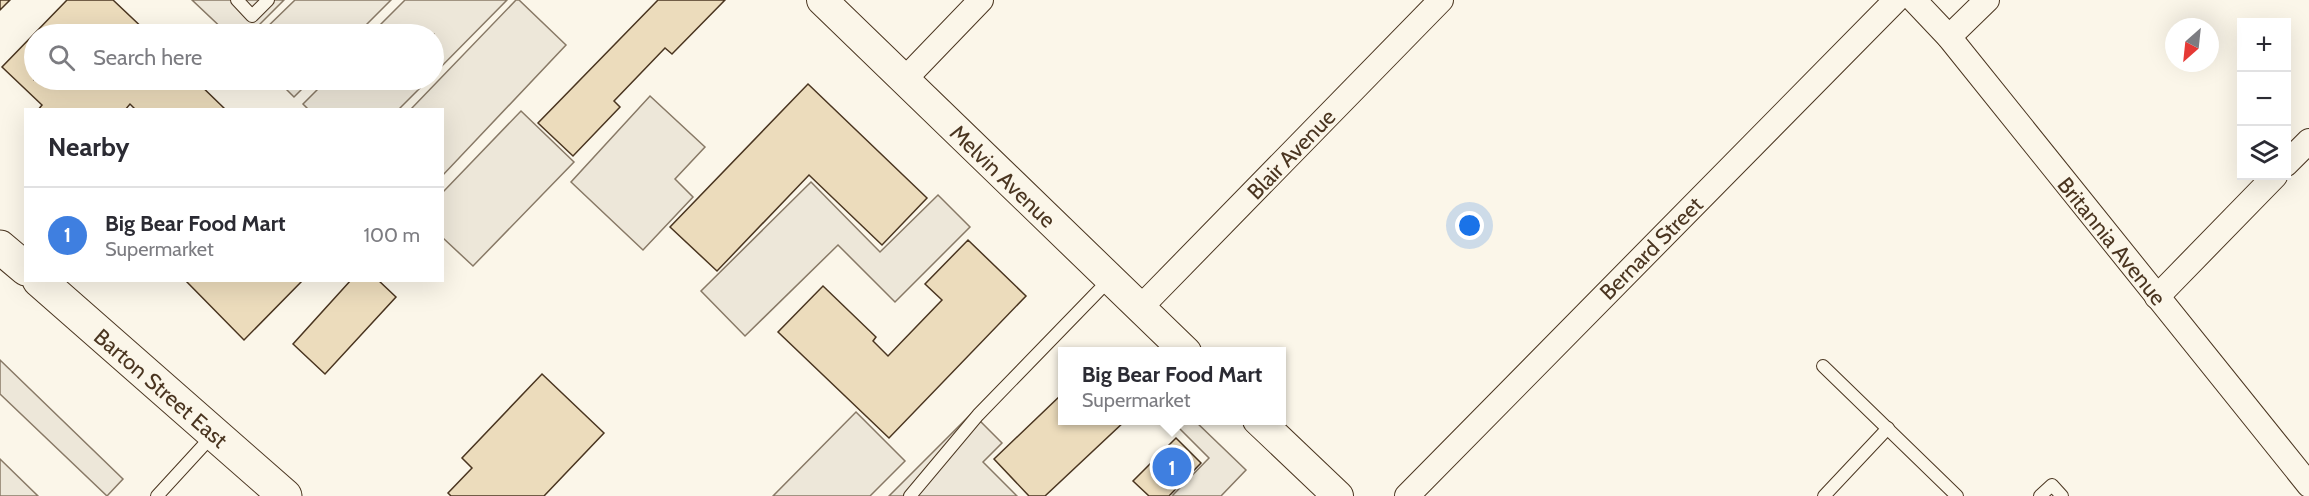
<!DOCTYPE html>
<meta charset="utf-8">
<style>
:root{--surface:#fff;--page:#f2f2f3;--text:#2b2b33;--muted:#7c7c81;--line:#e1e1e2;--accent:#2563eb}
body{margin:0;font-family:Cabin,sans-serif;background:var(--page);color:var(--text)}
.controls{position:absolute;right:18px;top:18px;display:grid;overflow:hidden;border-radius:0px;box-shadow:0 6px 24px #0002}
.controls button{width:54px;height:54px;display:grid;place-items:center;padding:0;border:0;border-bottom:2px solid var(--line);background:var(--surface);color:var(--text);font:30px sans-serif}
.compass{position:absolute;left:2165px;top:18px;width:54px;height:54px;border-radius:50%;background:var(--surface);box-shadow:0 6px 24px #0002;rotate:207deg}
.you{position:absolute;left:1470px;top:226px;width:21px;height:21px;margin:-15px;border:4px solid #fff;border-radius:50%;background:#1a73e8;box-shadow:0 0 0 9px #1a73e833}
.badge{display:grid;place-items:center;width:39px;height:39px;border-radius:50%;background:var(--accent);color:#fff;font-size:20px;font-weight:700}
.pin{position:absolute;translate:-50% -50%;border:3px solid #fff;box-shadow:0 2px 6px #0006}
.popup{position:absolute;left:1058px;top:347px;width:228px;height:78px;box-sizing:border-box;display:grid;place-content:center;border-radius:0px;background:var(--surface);filter:drop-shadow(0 2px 4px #0005);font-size:20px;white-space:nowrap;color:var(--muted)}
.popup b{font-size:22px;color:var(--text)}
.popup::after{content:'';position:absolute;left:50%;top:100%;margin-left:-12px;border:12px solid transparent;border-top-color:var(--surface)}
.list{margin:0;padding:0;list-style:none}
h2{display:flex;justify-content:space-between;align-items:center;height:78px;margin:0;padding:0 24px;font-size:26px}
h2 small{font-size:20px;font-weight:400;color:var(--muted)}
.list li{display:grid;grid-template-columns:39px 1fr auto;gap:18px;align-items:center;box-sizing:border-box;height:96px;padding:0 24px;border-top:2px solid var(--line)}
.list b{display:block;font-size:22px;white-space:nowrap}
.list p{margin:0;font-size:20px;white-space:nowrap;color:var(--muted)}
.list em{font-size:20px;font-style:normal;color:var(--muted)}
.icon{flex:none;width:33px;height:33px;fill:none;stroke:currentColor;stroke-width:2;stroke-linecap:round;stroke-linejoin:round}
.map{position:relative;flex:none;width:2309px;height:496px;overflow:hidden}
.search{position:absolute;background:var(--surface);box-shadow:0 6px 24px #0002;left:24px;top:24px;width:420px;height:66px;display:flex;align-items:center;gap:15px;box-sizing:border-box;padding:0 21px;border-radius:33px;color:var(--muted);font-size:22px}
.panel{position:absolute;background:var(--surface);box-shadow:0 6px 24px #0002;left:24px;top:108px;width:420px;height:174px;border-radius:0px}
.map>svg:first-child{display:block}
.parking{fill:#ede7d9;stroke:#887966;stroke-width:1.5}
.building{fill:#ecdcbc;stroke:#4a3520;stroke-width:1.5}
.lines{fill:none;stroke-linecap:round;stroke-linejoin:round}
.service-casing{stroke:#4a3520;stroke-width:14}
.minor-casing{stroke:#4a3520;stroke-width:26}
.tertiary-casing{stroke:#4a3520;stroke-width:32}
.secondary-casing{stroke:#4a3520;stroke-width:35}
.service{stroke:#fbf6e9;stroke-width:12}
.minor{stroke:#fbf6e9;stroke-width:24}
.tertiary{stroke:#fbf6e9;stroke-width:30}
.secondary{stroke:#fbf6e9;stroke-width:33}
.labels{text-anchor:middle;stroke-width:4.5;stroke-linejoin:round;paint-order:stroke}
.street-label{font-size:22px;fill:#4a3520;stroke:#fbf6e9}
</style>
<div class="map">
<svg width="2309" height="496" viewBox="0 0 2309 496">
<rect width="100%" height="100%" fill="#fbf6e9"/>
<g class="parking">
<path d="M192,0h92l-34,34h-22z"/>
<path d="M295,0h96l-34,34h-97z"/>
<path d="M405,0h102l-73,74v-40h-63z"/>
<path d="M516,0h3l47,45 -123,130 -1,-65 -31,-1z"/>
<path d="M277,80h34l-17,17z"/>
<path d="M327,80h101l-29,29h-91l-5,-5z"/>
<path d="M650,96l55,51 -30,32 18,18 -50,53 -72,-68z"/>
<path d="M521,111l53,51 -101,104 -30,-28v-46z"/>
<path d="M811,182l69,70 58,-57 32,32 -75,75 -57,-57 -93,91 -44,-45z"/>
<path d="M0,360l123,119 -16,17 -107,-102z"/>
<path d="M856,412l49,49 -35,35h-97z"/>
<path d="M972,413l30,30 -19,19 34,34h-128z"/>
<path d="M1182,421h13l51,49 -25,26h-49l37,-38 -32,-32z"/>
<path d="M0,459l38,37h-38z"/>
</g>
<g class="building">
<path d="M0,0h10l-10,10z"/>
<path d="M67,0h46l36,34h-115v46h161l31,30h-90l-6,-6 -5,6h-87l4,-5 -40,-38z"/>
<path d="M658,0h67l-53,54 -7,-6 -51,53 6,6 -47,49 -35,-33z"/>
<path d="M808,84l119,114 -45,47 -73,-70 -92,96 -47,-44z"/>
<path d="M968,240l58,56 -137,142 -111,-106 45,-46 53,51 -3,4 15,15 54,-56 -17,-16z"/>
<path d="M185,280h118l-59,60z"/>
<path d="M351,280h27l18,17 -71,77 -32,-30z"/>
<path d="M542,374l62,59 -60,63h-93l-3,-3 24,-25 -10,-10z"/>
<path d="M1062,394v26h64l-81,76h-16l-35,-37z"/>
<path d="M1176,438l25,25 -32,33h-20l-16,-15z"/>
</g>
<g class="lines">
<g class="service-casing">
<g id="service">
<path d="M237,0l15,16 16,-16"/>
<path d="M1823,366l134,130"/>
<path d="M157,496l56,-61"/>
<path d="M910,496l68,-81 132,-136"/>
<path d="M1824,496l64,-68"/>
<path d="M2040,496l12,-11 10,11"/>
</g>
</g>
<g class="minor-casing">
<g id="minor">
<path d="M1914,0l35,37 360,448"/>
<path d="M1949,37l38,-37"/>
<path d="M904,80l77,-80"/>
<path d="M2286,164l23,-23"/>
<path d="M2157,297l118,-121"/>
<path d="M1140,308l301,-308"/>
<path d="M1407,496l489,-496"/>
</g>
</g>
<g class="tertiary-casing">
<g id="tertiary">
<path d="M822,0l364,352"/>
<path d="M1258,420l80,76"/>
</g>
</g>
<g class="secondary-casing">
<g id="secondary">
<path d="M0,247l26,22"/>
<path d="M39,280l246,216"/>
</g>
</g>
<use href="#service" class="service"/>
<use href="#minor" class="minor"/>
<use href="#tertiary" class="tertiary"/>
<use href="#secondary" class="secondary"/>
</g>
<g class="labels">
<g class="street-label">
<text transform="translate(1291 154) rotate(-46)" y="8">Blair Avenue</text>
<text transform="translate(1003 176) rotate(44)" y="8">Melvin Avenue</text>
<text transform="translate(2112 241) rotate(51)" y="8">Britannia Avenue</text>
<text transform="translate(1651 248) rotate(-45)" y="8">Bernard Street</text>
<text transform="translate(161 388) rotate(41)" y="8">Barton Street East</text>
</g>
</g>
</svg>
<div class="controls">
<button>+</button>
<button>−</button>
<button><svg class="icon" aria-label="layers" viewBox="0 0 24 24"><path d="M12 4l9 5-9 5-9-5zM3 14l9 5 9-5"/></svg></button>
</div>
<svg class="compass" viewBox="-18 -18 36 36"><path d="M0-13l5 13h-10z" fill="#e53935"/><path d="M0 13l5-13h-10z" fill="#7c7c81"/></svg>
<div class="you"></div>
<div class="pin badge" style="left:1172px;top:467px;background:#3f7fe0">1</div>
<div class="popup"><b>Big Bear Food Mart</b>Supermarket</div>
<div class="search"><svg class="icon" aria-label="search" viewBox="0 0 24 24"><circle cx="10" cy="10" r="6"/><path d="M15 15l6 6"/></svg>Search here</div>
<section class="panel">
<h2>Nearby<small></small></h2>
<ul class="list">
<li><span class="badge" style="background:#3f7fe0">1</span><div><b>Big Bear Food Mart</b><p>Supermarket</p></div><em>100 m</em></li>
</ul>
</section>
</div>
